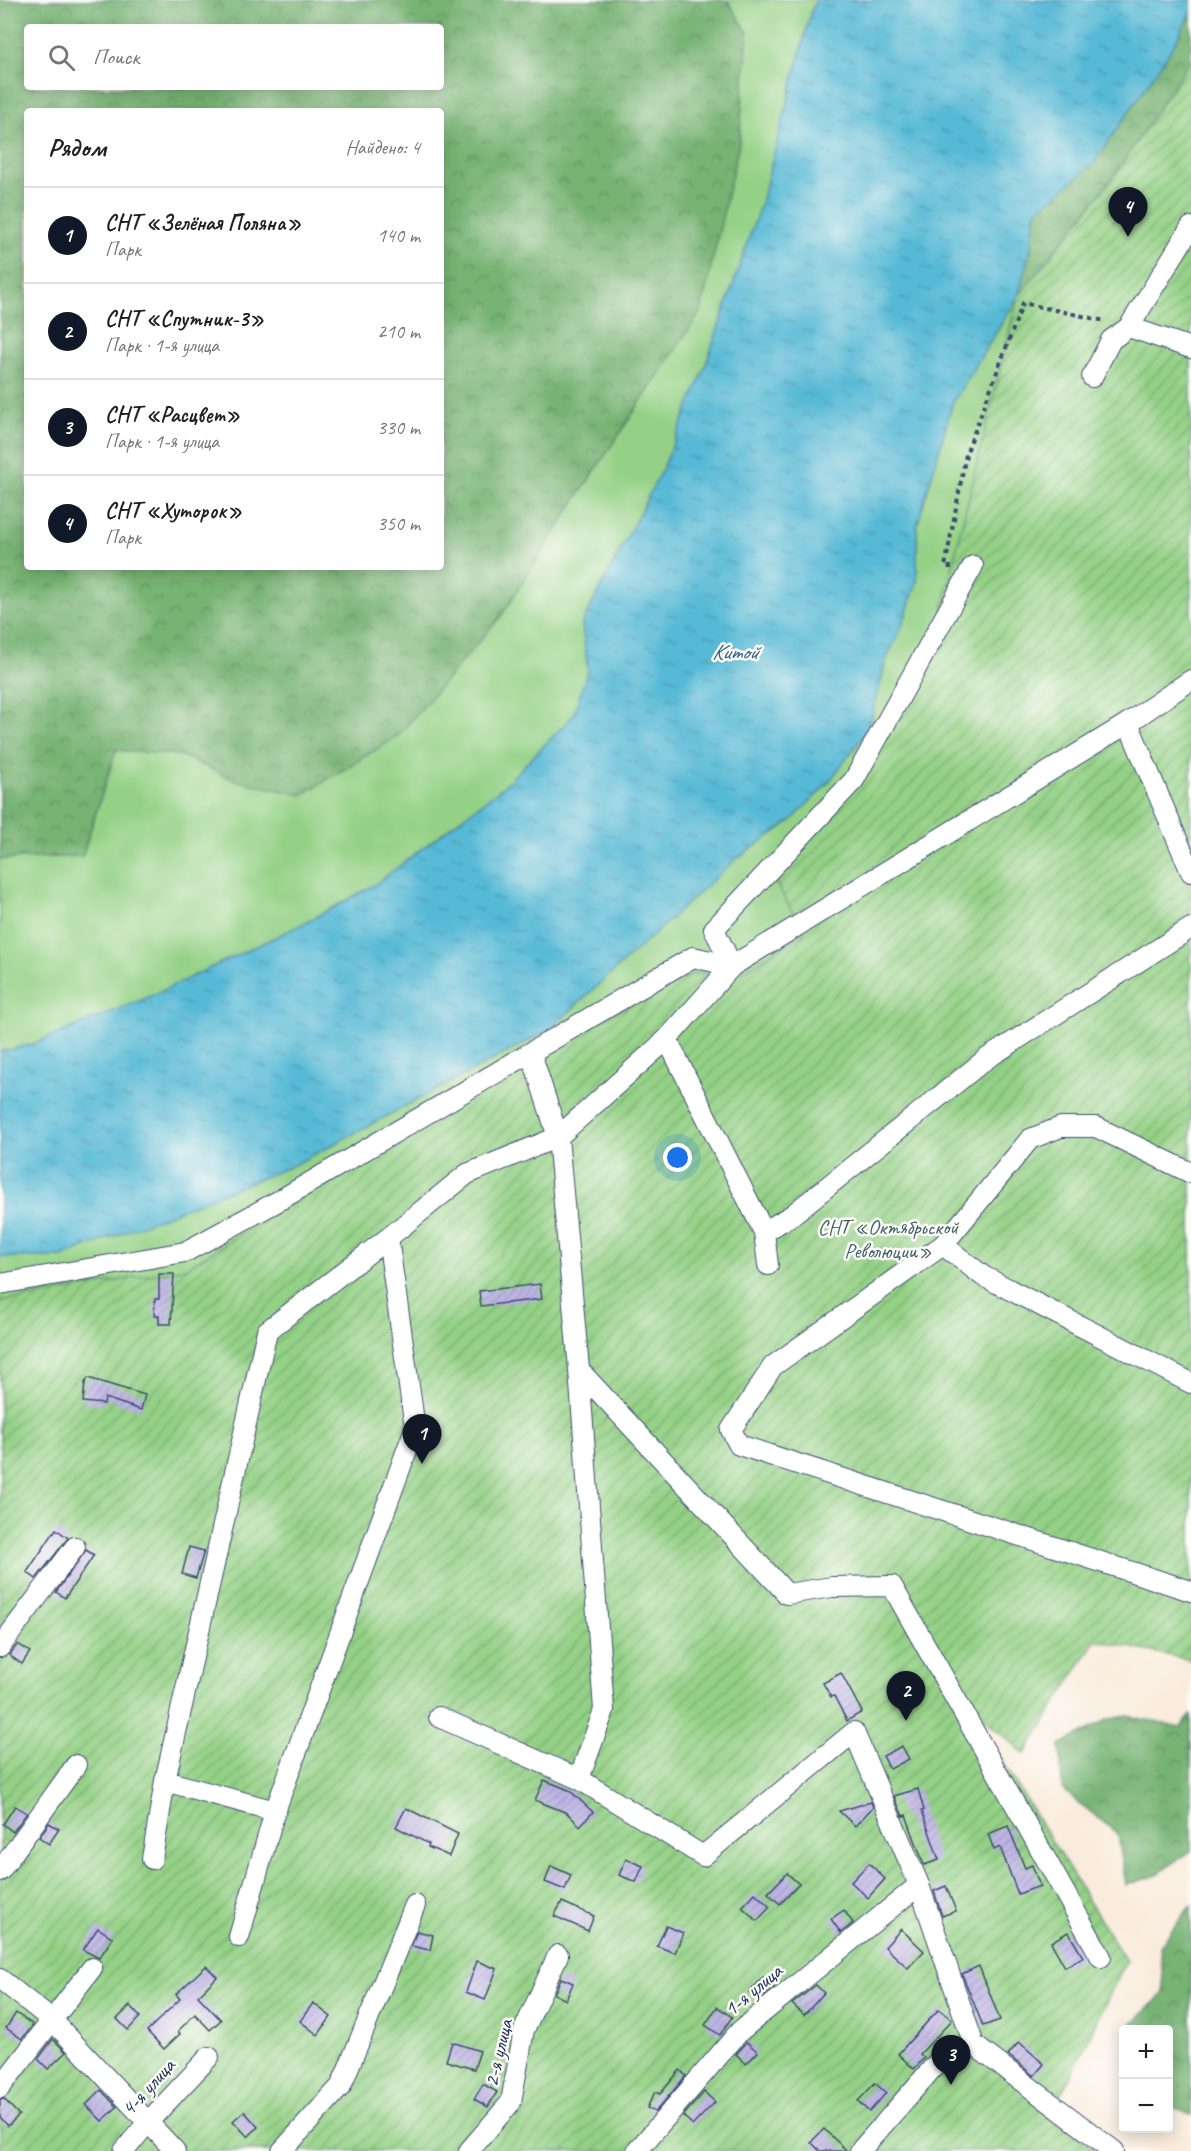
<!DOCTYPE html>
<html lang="ru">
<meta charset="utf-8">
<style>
:root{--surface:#fff;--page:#f6f6f6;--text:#202124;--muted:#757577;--line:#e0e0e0;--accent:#111827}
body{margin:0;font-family:Caveat,sans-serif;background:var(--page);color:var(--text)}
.controls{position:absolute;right:18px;bottom:18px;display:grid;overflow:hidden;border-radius:6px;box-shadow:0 3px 15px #0003}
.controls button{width:54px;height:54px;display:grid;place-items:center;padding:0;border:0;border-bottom:2px solid var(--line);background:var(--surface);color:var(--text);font:30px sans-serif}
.you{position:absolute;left:678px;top:1158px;width:21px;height:21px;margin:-15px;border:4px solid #fff;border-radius:50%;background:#1a73e8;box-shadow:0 0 0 9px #1a73e833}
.badge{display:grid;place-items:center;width:39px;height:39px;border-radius:50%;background:var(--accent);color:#fff;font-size:20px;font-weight:700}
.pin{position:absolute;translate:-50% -50px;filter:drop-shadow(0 2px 3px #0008)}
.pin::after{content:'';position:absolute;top:32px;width:21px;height:18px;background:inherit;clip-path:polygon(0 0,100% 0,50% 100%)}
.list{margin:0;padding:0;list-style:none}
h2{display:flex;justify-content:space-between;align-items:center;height:78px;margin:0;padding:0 24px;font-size:26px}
h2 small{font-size:20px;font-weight:400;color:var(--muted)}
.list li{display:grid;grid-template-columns:39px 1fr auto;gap:18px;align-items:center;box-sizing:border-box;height:96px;padding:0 24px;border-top:2px solid var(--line)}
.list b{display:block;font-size:22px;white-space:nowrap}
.list p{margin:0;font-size:20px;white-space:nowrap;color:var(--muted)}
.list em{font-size:20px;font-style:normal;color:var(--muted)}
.icon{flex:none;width:33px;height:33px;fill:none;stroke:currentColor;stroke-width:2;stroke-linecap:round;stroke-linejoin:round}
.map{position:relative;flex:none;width:1191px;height:2151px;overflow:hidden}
.search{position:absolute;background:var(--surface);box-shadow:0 3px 15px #0003;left:24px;top:24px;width:420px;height:66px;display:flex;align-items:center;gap:15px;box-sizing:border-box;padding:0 21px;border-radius:6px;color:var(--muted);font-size:22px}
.panel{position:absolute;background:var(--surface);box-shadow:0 3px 15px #0003;left:24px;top:108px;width:420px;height:462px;border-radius:6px}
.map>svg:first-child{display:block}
.grass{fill:#94d186;stroke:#588072;stroke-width:1.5}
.forest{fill:url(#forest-crowns);stroke:#497168;stroke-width:1.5;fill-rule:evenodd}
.garden{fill:url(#garden-furrows);stroke:#588072;stroke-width:1.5}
.water{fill:url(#water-ripples);stroke:#39749a;stroke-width:1.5}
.building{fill:url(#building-hatch)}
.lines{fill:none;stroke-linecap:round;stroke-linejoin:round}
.minor-casing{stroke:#3c4b71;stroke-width:22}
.path{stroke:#3c4b71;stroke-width:4;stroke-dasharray:4.5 4.5;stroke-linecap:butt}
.minor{stroke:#fff;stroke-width:20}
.labels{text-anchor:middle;stroke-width:5;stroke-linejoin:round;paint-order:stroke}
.park-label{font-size:21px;fill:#3f606a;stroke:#fdfcf7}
.street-label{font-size:21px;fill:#1b2f5e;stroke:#fdfcf7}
.water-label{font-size:22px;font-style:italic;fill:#305f88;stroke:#fdfcf7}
</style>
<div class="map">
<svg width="1191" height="2151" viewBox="0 0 1191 2151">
<defs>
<pattern id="forest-crowns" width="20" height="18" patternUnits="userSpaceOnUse" patternTransform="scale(1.5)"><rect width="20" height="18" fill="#77b373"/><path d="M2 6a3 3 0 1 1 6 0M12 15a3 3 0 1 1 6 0" fill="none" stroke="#619262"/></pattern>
<pattern id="garden-furrows" width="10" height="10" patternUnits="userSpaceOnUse" patternTransform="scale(1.5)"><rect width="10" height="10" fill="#94d186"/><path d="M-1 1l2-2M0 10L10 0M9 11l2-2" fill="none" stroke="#78aa71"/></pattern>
<pattern id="water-ripples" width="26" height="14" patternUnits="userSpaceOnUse" patternTransform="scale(1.5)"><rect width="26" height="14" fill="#57b9d6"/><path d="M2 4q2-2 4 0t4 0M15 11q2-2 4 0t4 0" fill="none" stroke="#4797b1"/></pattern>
<pattern id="building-hatch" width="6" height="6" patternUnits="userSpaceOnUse" patternTransform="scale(1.5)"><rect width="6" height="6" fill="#c0b6e5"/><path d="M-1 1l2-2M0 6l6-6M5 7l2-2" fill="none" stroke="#9b94bd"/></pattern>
</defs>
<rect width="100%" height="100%" fill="#fdfcf7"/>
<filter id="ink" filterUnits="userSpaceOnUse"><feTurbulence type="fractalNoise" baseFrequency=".0167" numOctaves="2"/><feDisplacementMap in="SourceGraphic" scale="12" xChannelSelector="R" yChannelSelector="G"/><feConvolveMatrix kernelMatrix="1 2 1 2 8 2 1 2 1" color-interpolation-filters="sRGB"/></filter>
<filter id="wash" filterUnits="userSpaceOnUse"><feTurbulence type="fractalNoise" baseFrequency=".008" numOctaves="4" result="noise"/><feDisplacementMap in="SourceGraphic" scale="24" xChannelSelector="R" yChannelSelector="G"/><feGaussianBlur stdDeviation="1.35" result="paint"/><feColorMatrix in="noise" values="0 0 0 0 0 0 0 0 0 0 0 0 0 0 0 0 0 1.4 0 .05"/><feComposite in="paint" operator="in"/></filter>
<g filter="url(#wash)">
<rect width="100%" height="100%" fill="#f9ecdc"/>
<g class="grass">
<path d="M727,0h89l-5,12 -49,188 -59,173 -40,95 -81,156 6,46 -15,46 -69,70 -131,100 -68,37 -156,74 -116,47 -33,8v-193l82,-3 34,-106 65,5 54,25 266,-164 77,-120 170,-463z"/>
<path d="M1018,297l-56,228 -32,144 -154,214 29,50 -62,38 -210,82 -347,215 -160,30 -26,3v-44h61l233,-92 255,-135 186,-170 56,-39 38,-39 40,-54 17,-68 16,-34 15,-44v-56l36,-124z"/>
</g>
<g class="forest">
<path d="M0,0h727l21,33 -9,110 -38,168 -123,185 -77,120 -104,121 -95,58 -67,-15 -54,-25 -65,-5 -34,106 -82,3zM27,27h414v60h-414zM27,111h414v456h-414z"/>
<path d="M1191,13v46l-78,119 -95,119 13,-51 5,-34 58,-50 76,-111z"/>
<path d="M1191,1715v136l-37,25 -28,9 -8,-51 -56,-45 -2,-44 49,-26 19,-3 53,11z"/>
<path d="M1191,1905v210l-22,-9 -1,-76 -42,-1 38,-36 -4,-47z"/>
</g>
<path class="garden" d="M1191,59v1601l-96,-20 -70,114 -59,-51 160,258 -64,133 -16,20 53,37h-1099v-850l26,-3 160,-30 347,-215 160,-79 50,-3 61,-38 -28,-50 154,-214 32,-144 56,-228 95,-119z"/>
<path class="water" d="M816,0h375v13l-21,38 -76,112 -58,49 -5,34 -13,51 -65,105 -36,124v55l-15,45 -16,34 -17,68 -40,54 -38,39 -56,39 -186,170 -255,135 -233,92h-61v-205l33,-8 116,-47 156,-74 68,-37 131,-100 69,-70 15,-46 -6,-46 81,-156 40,-95 59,-173 49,-188z"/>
<g id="blocks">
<g class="building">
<path d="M159,1274h15l-3,50h-12v-8h-5l1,-17h4z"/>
<path d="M540,1284l2,15 -61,7 -2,-15z"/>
<path d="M88,1378l57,17 -4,15 -36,-12 -1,6 -21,-2 2,-19z"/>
<path d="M56,1529l12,9 -32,41 -9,-7z"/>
<path d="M189,1547l15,4 -8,27 -14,-4z"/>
<path d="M86,1550l8,5 -29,43 -9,-6z"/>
<path d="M18,1644l12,8 -8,12 -13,-9z"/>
<path d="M841,1673l21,39 -15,9 -13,-25 -3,1 -8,-14z"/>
<path d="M902,1746l7,13 -19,10 -7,-13z"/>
<path d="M544,1780l25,10 24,22 -13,14 -13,-13 -32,-13z"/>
<path d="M918,1789l6,21 -2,1 17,49 -15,5 -18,-50 -3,1 -9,-20z"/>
<path d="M871,1802l2,5 -18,19 -16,-15z"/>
<path d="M15,1806l12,7 -14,19 -10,-8z"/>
<path d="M406,1808l52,26 -9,22 -21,-9 1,-3 -33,-17z"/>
<path d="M49,1823l10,6 -10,15 -10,-7z"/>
<path d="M1008,1826l17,42 7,-3 8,21 -22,8 -18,-47 -6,3 -6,-16z"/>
<path d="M626,1859l17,7 -7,16 -17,-7z"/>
<path d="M869,1863l16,16 -17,19 -17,-16z"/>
<path d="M551,1866l20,9 -6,15 -20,-8z"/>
<path d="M787,1873l12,11 -19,20 -12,-11z"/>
<path d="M946,1886l10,25 -14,5 -8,-25z"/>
<path d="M755,1893l15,14 -13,14 -15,-14z"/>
<path d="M562,1902l32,14 -6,15 -34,-15z"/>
<path d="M844,1910l9,13 -12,10 -10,-14z"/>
<path d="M666,1926l17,7 -8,20 -18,-7z"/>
<path d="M98,1928l15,10 -14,20 -16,-8z"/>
<path d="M901,1929l23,22 -16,17 -23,-21z"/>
<path d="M417,1931l16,4 -3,15 -19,-4z"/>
<path d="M1068,1932l15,25 -18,10 -14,-25z"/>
<path d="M477,1961l20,8 -12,31 -19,-8z"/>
<path d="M206,1966l11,11 -19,19 23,24 -11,10 -15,-16 -17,17 2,3 -16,15 -17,-18 33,-32 -4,-5z"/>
<path d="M979,1966l21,54 -17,6 -21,-52z"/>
<path d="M763,1977l11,11 -16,13 -9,-8z"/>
<path d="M561,1978l12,5 -7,17 -12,-6z"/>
<path d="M816,1985l8,8 -20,22 -12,-11z"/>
<path d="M313,2003l18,14 -13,18 -18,-14z"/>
<path d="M130,2006l10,11 -12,13 -11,-11z"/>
<path d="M717,2007l15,10 -12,18 -15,-10z"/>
<path d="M939,2009l13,11 -32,34 4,4 -10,11 -16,-15z"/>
<path d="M16,2013l17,12 -11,14 -16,-11z"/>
<path d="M53,2039l13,13 -18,17 -10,-10z"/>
<path d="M452,2042l28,9 -6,18 -28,-8z"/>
<path d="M747,2042l11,10 -12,12 -10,-10z"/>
<path d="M1019,2042l25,22 -10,12 -26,-21z"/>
<path d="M680,2070l6,6 -31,36 -8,-4 8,-16 5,2z"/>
<path d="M875,2083l11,10 -17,19 -11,-11z"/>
<path d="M483,2084l14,8 -9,15 -14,-8z"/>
<path d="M101,2090l16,17 -15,14 -16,-16z"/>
<path d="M704,2092l11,10 -22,23 -10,-9z"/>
<path d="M4,2099l15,16 -11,11 -8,-9v-17z"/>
<path d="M244,2111l14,16 -10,10 -15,-16z"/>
<path d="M824,2129l23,22h-27l-9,-9z"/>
</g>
</g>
</g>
<g filter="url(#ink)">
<use href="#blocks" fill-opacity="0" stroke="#3c4b71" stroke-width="1.5"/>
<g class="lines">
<g class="minor-casing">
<g id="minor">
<path d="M1191,227l-62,100 62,21"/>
<path d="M1092,377l19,-37 18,-13"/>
<path d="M1128,723l63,149"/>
<path d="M732,966l-18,-37 140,-149 119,-214"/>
<path d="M667,1039l97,193 4,33"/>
<path d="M531,1053l27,84 21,233 25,340 -25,69"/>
<path d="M1191,1173l-95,-46h-35l-31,12 -87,106 -170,121 -42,64 8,15 452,146"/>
<path d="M764,1232l28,-17 194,-156 205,-131"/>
<path d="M943,1245l40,31 208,107"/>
<path d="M0,1284l185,-32 95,-52 413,-243 39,9"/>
<path d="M579,1370l208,224 45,-7 60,-1 209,371"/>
<path d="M0,1647l75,-100"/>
<path d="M439,1717l140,62 124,77 151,-124 65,153 55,160 140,106"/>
<path d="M165,1781l110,30"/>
<path d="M152,1859l13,-78 102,-450 121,-93 79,-64 91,-37 109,-98 65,-73 396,-243 63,-43"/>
<path d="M0,1871l76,-106"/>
<path d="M239,1937l36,-126 140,-383 -27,-190"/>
<path d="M0,1979l53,42 122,130"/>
<path d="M0,2088l92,-120"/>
<path d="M124,2151l24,-29 61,-65"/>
<path d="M282,2151l59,-65 74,-181"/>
<path d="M469,2151l42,-49 13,-72 34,-75"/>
<path d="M637,2151l103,-120 179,-146"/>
<path d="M860,2151l77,-88 37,-18"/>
</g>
</g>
<path class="path" d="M952,567h-7l21,-113 57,-151 82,18"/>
<use href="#minor" class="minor"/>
</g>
</g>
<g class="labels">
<g class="park-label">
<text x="888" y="1234">СНТ «Октябрьской<tspan x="888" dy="24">Революции»</tspan></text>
</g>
<g class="street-label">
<text transform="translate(753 1990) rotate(-40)" y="7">1-я улица</text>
<text transform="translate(498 2053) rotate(-77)" y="7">2-я улица</text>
<text transform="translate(148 2087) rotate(-48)" y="7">4-я улица</text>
</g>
<g class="water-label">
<text x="735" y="659">Китой</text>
</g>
</g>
</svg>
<div class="controls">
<button>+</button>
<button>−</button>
</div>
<div class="you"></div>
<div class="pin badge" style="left:422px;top:1464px">1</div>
<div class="pin badge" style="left:906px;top:1721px">2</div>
<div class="pin badge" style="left:951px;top:2085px">3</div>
<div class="pin badge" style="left:1128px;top:237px">4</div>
<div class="search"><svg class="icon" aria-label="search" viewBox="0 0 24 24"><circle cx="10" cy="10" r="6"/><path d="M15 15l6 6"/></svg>Поиск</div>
<section class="panel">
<h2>Рядом<small>Найдено: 4</small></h2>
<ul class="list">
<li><span class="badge">1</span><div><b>СНТ «Зелёная Поляна»</b><p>Парк</p></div><em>140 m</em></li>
<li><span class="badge">2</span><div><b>СНТ «Спутник-3»</b><p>Парк · 1-я улица</p></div><em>210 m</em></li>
<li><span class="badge">3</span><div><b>СНТ «Расцвет»</b><p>Парк · 1-я улица</p></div><em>330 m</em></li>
<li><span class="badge">4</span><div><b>СНТ «Хуторок»</b><p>Парк</p></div><em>350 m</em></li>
</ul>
</section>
</div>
